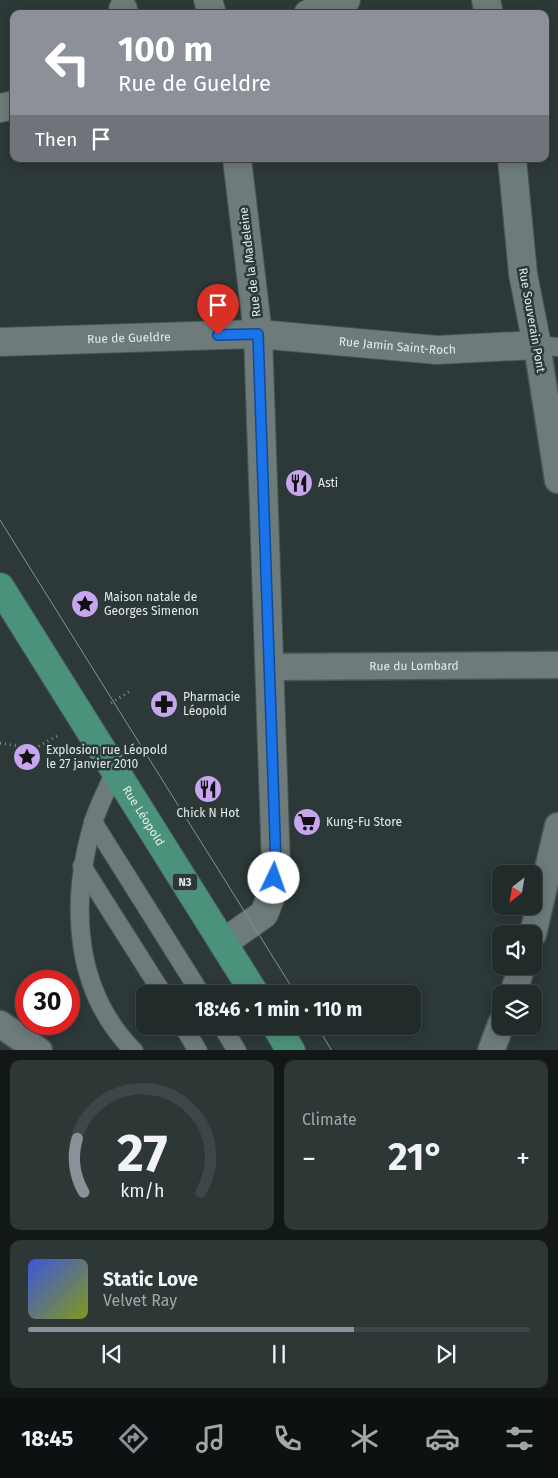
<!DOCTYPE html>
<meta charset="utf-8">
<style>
body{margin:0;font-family:"Fira Sans",sans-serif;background:#2d3736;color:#f1f3f6;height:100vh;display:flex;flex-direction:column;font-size:19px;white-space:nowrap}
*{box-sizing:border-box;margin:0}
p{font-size:16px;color:#a2a7a8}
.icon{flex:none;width:28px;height:28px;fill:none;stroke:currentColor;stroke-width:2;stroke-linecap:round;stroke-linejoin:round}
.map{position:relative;height:1050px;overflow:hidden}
.details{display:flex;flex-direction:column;gap:10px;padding:10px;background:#121817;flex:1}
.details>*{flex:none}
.top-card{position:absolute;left:10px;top:10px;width:539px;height:152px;border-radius:10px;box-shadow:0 2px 12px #0003,0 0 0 1px #3e4747;background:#8c9099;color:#fff;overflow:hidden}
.needle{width:32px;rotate:211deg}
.fabs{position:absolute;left:492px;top:865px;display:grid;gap:10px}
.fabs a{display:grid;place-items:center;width:50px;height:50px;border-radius:10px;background:#212b2a;box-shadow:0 2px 12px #0003,0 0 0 1px #3e4747;font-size:25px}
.speed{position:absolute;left:15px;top:970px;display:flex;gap:10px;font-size:25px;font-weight:700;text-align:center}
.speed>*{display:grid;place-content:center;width:65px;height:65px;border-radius:50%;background:#212b2a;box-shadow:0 2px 12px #0003,0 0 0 1px #3e4747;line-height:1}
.speed .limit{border:8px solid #d22;background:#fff;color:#111}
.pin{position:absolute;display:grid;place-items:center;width:42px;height:42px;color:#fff;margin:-51px -21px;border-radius:50% 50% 50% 0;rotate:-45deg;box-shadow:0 0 5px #0007}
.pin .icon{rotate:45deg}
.me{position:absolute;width:55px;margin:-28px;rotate:3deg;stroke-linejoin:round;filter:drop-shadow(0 0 4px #0008)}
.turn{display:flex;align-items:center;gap:18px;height:105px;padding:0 25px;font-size:22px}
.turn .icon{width:65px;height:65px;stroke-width:2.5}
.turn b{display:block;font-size:35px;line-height:42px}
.then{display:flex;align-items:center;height:48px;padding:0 25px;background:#0003;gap:10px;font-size:19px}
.big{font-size:38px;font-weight:700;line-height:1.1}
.details .tile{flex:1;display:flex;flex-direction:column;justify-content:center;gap:8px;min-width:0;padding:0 18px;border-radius:10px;background:#2d3736}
.details .dial{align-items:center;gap:0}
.dial svg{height:130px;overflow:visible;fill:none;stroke:#3e4747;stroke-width:7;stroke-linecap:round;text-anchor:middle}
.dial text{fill:#f1f3f6;stroke:none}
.song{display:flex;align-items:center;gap:15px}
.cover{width:60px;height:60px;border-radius:8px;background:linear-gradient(135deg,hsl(230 70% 55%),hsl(70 70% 35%))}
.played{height:5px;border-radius:2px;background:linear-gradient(90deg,#8c9099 65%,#3e4747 65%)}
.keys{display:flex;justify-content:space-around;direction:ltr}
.heat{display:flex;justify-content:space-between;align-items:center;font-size:28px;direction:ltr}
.details .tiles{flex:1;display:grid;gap:10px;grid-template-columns:1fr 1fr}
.tile:last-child{grid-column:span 2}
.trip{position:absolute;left:136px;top:985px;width:285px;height:50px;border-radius:10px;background:#212b2a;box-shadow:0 2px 12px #0003,0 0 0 1px #3e4747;font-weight:700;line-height:50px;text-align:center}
.menu{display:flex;height:80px;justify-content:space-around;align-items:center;background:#0d1111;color:#a2a7a8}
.menu .icon{width:35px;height:35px}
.menu .selected{color:#8c9099}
.menu b{font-size:22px;color:#f1f3f6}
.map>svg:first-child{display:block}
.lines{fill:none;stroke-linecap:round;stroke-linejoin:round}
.service-casing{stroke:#4a5554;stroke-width:20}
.pedestrian-casing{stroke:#4a5554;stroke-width:29}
.minor-casing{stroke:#4a5554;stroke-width:30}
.primary-casing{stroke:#4a5554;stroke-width:30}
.path{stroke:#838e8d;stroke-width:3;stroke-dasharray:1 4;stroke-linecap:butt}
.service{stroke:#6d7b7a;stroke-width:18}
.pedestrian{stroke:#6d7b7a;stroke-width:26}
.minor{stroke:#6d7b7a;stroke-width:28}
.primary{stroke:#4a927c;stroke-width:28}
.tram{stroke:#869190;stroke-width:1}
.route-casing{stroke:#114b97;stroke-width:12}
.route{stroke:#1a73e8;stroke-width:9}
.labels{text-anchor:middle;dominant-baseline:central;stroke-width:5;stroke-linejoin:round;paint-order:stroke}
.shield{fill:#2c3938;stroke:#adb6b5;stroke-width:1}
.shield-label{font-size:11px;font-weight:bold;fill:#e4eceb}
.street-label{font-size:12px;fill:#e4eceb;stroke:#2c3938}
.poi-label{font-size:12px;fill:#e4eceb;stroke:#2c3938;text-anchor:start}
</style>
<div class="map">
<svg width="558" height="1051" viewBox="0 0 558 1051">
<rect width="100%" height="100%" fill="#2c3938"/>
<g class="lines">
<g class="service-casing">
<g id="service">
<path d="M 537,345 L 557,347"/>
<path d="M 115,771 C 108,788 98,806 93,823 C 70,902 73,990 134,1051"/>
<path d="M 93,822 L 201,994"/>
<path d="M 82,866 L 163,994"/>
<path d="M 183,1026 L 198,1051"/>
<path d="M 222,1026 L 237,1051"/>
</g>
</g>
<g class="pedestrian-casing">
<g id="pedestrian">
<path d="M 537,345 L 558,480"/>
<path id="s1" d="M 269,667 L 558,665"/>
<path d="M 533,934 L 558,826"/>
<path d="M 513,994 L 522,966"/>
<path d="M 0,1024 L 39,1051"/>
<path d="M 491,1051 L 501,1024"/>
</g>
</g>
<g class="minor-casing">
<g id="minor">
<path d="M 208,0 L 212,14"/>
<path d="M 486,0 L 489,14"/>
<path d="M 123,9 L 124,14"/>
<path d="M 308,14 L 346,0"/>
<path d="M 0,108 L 14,105"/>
<path id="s2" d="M 0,342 L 258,334 L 437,350 L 537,345 L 523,274 L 512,159"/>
<path d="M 223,943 L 264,914 L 273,891 L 276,866 L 258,334 L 237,159"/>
</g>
</g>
<g class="primary-casing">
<g id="primary">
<path id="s3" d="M 0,587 L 255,994"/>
<path d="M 276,1026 L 291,1051"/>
</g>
</g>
<g class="path">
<path d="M 111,703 L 130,691"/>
<path d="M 0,743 L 34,749 L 57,736"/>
</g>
<use href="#service" class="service"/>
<use href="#pedestrian" class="pedestrian"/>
<use href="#minor" class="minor"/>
<use href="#primary" class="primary"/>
<g class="tram">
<path d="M 0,520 L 296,994"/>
<path d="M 317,1026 L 332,1051"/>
</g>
</g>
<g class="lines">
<g class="route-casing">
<path id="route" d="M 218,335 L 258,334 L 276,866 L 274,878"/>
</g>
<use href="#route" class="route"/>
</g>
<defs>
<g id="restaurant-disc" transform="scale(1.4375)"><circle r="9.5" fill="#c7a6ef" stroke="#2c3938"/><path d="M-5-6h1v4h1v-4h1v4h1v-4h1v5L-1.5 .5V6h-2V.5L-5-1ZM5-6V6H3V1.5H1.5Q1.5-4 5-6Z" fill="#111"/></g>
<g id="sight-disc" transform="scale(1.4375)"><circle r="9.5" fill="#c7a6ef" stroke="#2c3938"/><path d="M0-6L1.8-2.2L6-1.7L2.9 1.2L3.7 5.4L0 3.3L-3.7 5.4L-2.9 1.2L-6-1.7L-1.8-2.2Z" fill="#111"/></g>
<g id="pharmacy-disc" transform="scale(1.4375)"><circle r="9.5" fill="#c7a6ef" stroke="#2c3938"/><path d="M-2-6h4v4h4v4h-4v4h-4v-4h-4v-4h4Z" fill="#111"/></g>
<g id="supermarket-disc" transform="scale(1.4375)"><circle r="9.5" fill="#c7a6ef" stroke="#2c3938"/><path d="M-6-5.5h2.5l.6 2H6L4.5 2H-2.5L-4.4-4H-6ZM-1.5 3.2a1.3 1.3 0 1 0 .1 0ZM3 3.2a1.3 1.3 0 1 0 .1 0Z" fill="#111"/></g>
</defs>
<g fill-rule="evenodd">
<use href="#restaurant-disc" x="299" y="483"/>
<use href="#sight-disc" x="85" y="604"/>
<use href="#pharmacy-disc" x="164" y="704"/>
<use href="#sight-disc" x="27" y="757"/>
<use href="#restaurant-disc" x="208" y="789"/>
<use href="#supermarket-disc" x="307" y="822"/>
</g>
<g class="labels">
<rect class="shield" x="172.5" y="873.5" width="25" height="17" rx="4"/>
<g class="shield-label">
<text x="185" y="882">N3</text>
</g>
<g class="street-label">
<text transform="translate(250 262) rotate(-97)">Rue de la Madeleine</text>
<text transform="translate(532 320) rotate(80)">Rue Souverain Pont</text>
<text stroke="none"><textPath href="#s2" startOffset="129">Rue de Gueldre</textPath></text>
<text stroke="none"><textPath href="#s2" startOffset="398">Rue Jamin Saint-Roch</textPath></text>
<text stroke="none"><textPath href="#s1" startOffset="145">Rue du Lombard</textPath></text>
<text stroke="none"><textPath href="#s3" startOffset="270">Rue Léopold</textPath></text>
</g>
<g class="poi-label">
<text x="318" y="483">Asti</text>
<text x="104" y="597">Maison natale de<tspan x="104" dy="14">Georges Simenon</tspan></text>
<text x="183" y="697">Pharmacie<tspan x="183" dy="14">Léopold</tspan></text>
<text x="46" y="750">Explosion rue Léopold<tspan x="46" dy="14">le 27 janvier 2010</tspan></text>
<text x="208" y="813" text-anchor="middle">Chick N Hot</text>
<text x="326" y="822">Kung-Fu Store</text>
</g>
</g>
</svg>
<div class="fabs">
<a><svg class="needle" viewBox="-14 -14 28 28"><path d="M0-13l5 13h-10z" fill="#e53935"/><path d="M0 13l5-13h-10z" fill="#a2a7a8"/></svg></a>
<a><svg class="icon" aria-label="sound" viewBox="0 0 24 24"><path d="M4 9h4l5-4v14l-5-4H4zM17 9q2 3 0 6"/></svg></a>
<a><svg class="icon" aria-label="layers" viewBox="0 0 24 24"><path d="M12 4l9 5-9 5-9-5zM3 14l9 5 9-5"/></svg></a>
</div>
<div class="speed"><div class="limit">30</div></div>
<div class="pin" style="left:218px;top:335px;background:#d93025"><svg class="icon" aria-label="arrive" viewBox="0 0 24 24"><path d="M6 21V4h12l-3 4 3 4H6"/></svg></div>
<svg class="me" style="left:274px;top:878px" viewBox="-20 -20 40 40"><circle r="19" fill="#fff"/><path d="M0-13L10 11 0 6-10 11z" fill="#1a73e8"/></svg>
<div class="trip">18:46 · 1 min · 110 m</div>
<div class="top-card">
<div class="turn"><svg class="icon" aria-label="left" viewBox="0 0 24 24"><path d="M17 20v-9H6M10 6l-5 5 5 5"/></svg><div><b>100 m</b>Rue de Gueldre</div></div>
<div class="then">Then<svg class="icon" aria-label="arrive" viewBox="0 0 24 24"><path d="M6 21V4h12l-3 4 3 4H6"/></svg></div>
</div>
</div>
<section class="details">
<div class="tiles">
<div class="tile dial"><svg viewBox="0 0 100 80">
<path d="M14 69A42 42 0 1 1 86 69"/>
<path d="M14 69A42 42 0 0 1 10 36" stroke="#8c9099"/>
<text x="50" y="56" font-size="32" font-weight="700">27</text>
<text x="50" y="72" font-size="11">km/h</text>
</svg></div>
<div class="tile"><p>Climate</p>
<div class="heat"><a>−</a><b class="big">21°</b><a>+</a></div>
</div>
<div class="tile">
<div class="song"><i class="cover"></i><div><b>Static Love</b><p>Velvet Ray</p></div></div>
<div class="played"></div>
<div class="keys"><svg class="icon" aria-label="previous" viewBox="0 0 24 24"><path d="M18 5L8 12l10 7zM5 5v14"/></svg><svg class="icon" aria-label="pause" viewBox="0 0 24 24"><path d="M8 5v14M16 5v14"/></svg><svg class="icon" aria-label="next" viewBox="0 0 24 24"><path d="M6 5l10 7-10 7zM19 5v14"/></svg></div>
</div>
</div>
</section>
<nav class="menu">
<b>18:45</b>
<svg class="icon selected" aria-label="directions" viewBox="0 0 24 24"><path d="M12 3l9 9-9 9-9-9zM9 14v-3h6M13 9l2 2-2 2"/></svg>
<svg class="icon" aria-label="music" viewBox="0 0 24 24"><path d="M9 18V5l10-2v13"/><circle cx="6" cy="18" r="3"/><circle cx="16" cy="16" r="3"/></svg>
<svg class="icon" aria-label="phone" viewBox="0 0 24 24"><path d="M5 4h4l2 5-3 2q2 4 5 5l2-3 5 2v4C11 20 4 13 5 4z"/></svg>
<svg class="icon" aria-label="climate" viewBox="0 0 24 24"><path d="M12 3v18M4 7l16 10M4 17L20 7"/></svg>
<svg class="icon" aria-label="car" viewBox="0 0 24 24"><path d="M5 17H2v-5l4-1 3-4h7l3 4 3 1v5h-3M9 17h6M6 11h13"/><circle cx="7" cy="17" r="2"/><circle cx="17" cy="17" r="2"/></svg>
<svg class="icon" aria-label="filters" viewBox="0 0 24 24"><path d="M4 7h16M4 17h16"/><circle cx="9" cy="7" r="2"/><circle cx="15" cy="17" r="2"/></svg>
</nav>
